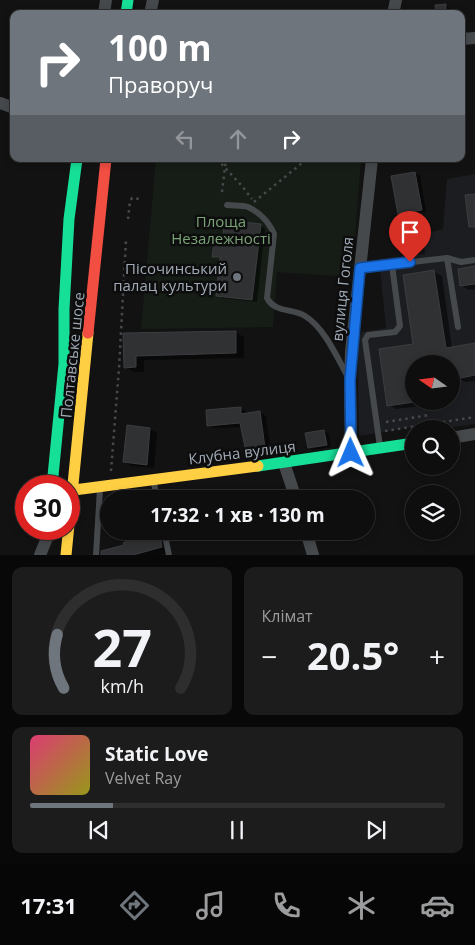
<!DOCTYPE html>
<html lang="uk">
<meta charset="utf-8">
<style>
body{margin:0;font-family:"Open Sans",sans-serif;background:#1c1c1c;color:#f1f3f6;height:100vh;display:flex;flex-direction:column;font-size:19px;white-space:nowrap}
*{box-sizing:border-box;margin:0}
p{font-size:16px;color:#9b9c9e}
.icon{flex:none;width:28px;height:28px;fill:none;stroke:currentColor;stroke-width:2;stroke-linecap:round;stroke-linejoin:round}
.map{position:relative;height:555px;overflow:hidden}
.panel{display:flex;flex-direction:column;gap:12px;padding:12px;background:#080808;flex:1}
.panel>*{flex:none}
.guide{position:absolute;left:10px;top:10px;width:455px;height:152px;border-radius:10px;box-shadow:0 2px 8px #0003,0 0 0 1px #2e2e2e;background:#6f757d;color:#fff;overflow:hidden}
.needle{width:32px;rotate:284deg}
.controls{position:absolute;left:405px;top:355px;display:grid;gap:10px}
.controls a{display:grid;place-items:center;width:55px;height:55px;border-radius:50%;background:#0e0e0e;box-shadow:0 2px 8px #0003,0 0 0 1px #2e2e2e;font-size:25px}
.speed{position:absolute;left:15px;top:475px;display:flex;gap:10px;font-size:25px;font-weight:700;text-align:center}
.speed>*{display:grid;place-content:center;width:65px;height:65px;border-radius:50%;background:#0e0e0e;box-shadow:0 2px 8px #0003,0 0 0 1px #2e2e2e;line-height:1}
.speed .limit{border:8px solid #d22;background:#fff;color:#111}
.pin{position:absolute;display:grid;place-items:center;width:42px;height:42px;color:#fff;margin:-51px -21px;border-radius:50% 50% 50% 0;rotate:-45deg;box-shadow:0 0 5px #0007}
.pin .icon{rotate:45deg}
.me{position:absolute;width:55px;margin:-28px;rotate:359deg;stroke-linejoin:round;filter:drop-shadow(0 0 4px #0008)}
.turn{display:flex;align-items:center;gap:18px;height:105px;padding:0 15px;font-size:22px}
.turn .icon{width:65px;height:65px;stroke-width:2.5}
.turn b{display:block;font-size:35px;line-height:42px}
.lanes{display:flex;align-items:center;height:48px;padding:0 15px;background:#0003;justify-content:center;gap:25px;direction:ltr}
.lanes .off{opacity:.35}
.big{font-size:38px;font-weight:700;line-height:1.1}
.panel .tile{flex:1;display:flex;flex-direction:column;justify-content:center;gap:8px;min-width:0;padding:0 18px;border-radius:10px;background:#1c1c1c}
.panel .dial{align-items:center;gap:0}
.dial svg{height:130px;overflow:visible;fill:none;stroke:#2e2e2e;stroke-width:7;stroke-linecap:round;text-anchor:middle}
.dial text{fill:#f1f3f6;stroke:none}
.song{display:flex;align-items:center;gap:15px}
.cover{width:60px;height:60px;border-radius:8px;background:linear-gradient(135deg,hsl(340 70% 55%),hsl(60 70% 35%))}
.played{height:5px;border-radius:2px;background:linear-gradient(90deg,#6f757d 20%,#2e2e2e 20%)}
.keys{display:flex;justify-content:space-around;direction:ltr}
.heat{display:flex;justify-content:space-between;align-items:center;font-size:28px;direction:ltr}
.panel .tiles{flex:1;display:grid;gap:12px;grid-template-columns:1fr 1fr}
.tile:last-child{grid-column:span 2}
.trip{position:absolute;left:100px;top:490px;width:275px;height:50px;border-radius:25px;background:#0e0e0e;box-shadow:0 2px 8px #0003,0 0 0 1px #2e2e2e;font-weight:700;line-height:50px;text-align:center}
.dock{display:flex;height:80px;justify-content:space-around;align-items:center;background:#060606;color:#9b9c9e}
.dock .icon{width:35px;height:35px}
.dock .current{color:#6f757d}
.dock b{font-size:22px;color:#f1f3f6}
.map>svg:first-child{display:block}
.built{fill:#1c1d20;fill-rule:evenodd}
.green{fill:#161d16}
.shadow{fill:#0007}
.building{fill:#2f3133;stroke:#3b3d40}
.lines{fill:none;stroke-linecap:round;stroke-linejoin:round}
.path{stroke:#474a4d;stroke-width:2.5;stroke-dasharray:2.5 4;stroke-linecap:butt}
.lane{stroke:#46494c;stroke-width:6}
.street{stroke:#46494c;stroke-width:12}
.fast{stroke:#16e098;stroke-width:11}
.slow{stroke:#ffcf43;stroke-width:11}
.jam{stroke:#f24e42;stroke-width:11}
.route-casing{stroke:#114b97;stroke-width:12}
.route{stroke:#1a73e8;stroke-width:9}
.poi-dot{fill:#6f757d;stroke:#0d0d0e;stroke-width:2}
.labels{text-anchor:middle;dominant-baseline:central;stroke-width:5;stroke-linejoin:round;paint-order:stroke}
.park-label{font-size:15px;fill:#7aa376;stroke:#0d0d0e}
.poi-label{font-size:15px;fill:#a1abb6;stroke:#0d0d0e;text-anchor:end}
.street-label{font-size:15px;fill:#a1abb6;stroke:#0d0d0e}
</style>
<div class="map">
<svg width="475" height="555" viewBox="0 0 475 555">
<rect width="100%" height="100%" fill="#121213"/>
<path class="built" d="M 475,174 L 475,424 L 440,429 L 437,423 L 359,436 L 357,340 L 362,332 L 386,328 L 379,259 L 425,254 L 423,234 L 443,229 L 447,179 ZM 414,364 L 451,364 L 451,401 L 414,401 Z"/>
<path class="green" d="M 156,159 L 361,159 L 352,277 L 277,272 L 273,327 L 141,329 Z"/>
<g class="shadow">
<path d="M 445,5 L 450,8 L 450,12 L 455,14 L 437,14 Z"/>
<path d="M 415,173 L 420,175 L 426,212 L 403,216 L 399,213 L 393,177 Z"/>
<path d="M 260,226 L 265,228 L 257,302 L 222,298 L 218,296 L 222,259 L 213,256 L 223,244 Z"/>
<path d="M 475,268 L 475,289 L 469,290 L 462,286 Z"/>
<path d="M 434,272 L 442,276 L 452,348 L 475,344 L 475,381 L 465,382 L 458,378 L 451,379 L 451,364 L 414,364 L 414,401 L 427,401 L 428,405 L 396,409 L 388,405 L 415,345 Z"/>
<path d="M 235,332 L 244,337 L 244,358 L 144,360 L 144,372 L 134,372 L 125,367 L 124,334 Z"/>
<path d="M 241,408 L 247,412 L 247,414 L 260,412 L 266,416 L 272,458 L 254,460 L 248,456 L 242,427 L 214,428 L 208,425 Z"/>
<path d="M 150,429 L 157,433 L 154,468 L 131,466 L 124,462 Z"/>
<path d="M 324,431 L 329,434 L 331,447 L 314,450 L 309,447 Z"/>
<path d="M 147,493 L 157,499 L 122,499 L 121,497 Z"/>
<path d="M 124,531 L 167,531 L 171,552 L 160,555 L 117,555 L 128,543 Z"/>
</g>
<g class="building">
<path d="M 446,4 L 446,14 L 436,14 L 435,5 Z"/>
<path d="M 415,172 L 422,210 L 398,214 L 391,176 Z"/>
<path d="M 475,194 L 475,227 L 469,227 L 465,195 Z"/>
<path d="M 225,220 L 261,224 L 252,300 L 216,296 L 220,257 L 212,257 L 214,242 L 222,243 Z"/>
<path d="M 475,266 L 475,284 L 460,286 L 458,269 Z"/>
<path d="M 434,270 L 446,348 L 475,343 L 475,375 L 456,379 L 454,364 L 414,364 L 414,402 L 387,406 L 379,349 L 413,344 L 403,275 Z"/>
<path d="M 236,331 L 236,353 L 136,356 L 136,367 L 124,368 L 123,333 Z"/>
<path d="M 241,407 L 241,414 L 260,411 L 266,455 L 247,457 L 240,423 L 207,426 L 206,410 Z"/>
<path d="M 127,425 L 150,428 L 147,465 L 123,462 Z"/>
<path d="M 324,430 L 327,445 L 308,448 L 305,433 Z"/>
<path d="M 147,491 L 149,499 L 132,499 L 131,493 Z"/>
<path d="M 123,531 L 159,531 L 162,547 L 133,555 L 101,555 L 101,551 L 124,545 L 123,543 L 126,542 Z"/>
</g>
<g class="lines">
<g class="path">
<path d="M 217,159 L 242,186 L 252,199"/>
<path d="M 222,192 L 226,159"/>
<path d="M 254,202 L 307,159"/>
<path d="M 128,219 L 130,201 L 132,198 L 139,199"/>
<path d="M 386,422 L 429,415"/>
<path d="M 385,431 L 475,417"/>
<path d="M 111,471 L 119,368 L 126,240"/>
</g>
<g class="lane">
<path d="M 227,205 C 233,206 242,205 248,207 C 259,212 269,222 274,234 L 267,298 C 275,313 292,308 305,316 C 324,327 338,359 348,377"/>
<path d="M 447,258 L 458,327"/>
<path d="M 360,268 L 447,258 L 461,262 L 475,260"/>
<path d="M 380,447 L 365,340 L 368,335 L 395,332 L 400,326 L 392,265"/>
<path d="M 154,480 L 156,499"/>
<path d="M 164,531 L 169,555"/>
<path d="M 96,555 L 100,489"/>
</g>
<g class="street">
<path d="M 104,14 L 106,0"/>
<path d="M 150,14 L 153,0"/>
<path d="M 393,14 L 396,0"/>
<path d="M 461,39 L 475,38"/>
<path d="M 0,103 L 14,108"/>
<path d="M 451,438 L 475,434"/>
<path d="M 351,453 L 350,380 L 351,352 L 372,159"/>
<path d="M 284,463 L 296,499"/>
<path d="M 306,531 L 313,555"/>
<path d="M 40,555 L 47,538 L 48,529"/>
</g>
<g class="fast">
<path d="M 126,14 L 128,0"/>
<path d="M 258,466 L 414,443"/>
<path d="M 52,486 L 64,364 L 64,309 L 69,219 L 77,159"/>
</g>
<g class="slow">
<path d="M 74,490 L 258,466"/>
<path d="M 66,555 L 88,333"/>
</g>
<path class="jam" d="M 88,333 L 106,159"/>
</g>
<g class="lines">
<g class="route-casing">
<path id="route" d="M 351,453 L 350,380 L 360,268 L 410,262"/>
</g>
<use href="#route" class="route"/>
</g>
<circle class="poi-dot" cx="237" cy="277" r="5"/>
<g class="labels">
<g class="park-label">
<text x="221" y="221">Площа<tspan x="221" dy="17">Незалежності</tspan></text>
</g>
<g class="poi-label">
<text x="227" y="268">Пісочинський<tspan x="227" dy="17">палац культури</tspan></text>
</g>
<g class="street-label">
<text transform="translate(342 289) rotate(-84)">вулиця Гоголя</text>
<text transform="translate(72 355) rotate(-84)">Полтавське шосе</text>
<text transform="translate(242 452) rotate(-7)">Клубна вулиця</text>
</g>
</g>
</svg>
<div class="controls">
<a><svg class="needle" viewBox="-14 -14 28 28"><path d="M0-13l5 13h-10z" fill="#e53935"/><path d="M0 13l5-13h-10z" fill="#9b9c9e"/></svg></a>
<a><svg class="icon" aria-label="search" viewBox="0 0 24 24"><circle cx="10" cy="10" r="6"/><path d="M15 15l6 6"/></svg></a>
<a><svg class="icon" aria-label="layers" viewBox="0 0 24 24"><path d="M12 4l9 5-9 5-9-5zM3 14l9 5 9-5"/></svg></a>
</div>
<div class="speed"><div class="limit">30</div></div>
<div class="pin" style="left:410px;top:262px;background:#d93025"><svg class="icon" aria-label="arrive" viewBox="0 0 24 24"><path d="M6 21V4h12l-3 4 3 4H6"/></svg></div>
<svg class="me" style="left:351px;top:453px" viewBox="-20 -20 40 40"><path d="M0-17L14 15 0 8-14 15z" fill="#1a73e8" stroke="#fff" stroke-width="4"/></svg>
<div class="trip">17:32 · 1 хв · 130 m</div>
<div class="guide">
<div class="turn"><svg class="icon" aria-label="right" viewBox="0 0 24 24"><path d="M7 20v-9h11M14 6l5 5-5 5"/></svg><div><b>100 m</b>Праворуч</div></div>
<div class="lanes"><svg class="icon off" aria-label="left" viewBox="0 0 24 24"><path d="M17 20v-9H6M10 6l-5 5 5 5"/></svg><svg class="icon off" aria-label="ahead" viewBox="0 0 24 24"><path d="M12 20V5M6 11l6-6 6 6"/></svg><svg class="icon" aria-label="right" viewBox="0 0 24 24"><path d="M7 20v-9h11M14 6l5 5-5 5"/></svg></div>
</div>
</div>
<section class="panel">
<div class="tiles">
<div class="tile dial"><svg viewBox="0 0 100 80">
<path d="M14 69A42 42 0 1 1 86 69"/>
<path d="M14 69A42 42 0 0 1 10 36" stroke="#6f757d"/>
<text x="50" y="56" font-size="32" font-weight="700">27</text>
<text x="50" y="72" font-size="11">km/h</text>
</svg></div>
<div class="tile"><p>Клімат</p>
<div class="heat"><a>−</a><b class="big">20.5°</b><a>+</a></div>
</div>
<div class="tile">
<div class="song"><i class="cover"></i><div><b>Static Love</b><p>Velvet Ray</p></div></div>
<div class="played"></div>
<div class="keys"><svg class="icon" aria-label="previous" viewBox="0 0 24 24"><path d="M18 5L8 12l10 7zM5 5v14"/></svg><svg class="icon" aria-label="pause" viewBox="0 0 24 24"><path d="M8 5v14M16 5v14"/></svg><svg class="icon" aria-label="next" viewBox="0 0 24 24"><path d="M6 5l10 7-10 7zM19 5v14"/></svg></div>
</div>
</div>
</section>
<nav class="dock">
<b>17:31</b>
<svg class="icon current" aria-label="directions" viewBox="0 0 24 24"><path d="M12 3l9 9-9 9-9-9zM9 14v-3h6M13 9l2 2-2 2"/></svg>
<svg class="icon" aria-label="music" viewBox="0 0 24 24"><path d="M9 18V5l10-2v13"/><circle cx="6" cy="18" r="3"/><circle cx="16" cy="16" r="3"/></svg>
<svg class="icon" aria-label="phone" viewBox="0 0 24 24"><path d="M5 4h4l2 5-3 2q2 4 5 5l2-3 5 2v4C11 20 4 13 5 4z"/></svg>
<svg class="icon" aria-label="climate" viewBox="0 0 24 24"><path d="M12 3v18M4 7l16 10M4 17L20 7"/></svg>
<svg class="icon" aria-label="car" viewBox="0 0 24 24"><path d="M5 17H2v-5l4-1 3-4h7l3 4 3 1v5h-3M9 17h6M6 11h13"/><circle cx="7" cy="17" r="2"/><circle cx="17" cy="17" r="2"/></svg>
</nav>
